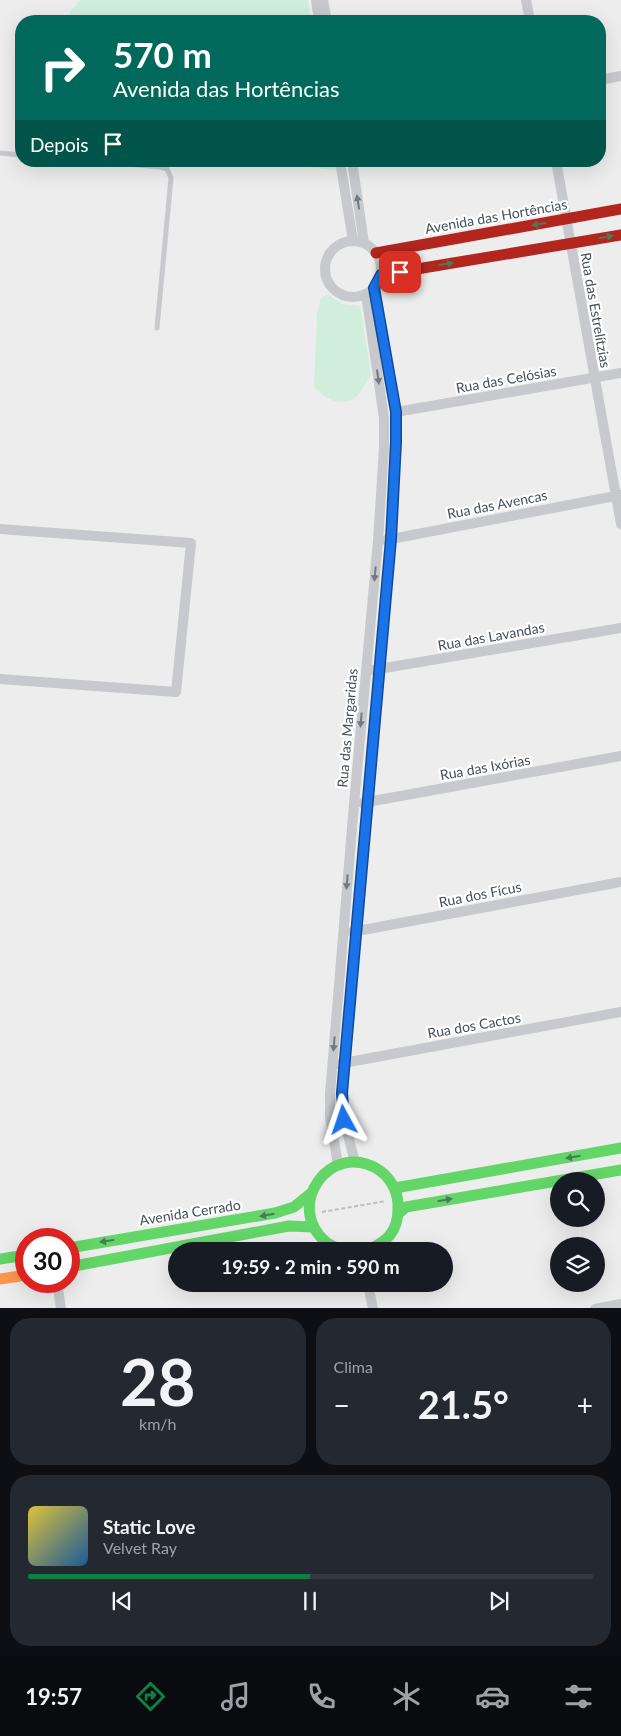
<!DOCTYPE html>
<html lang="pt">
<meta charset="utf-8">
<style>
body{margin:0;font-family:Lato,sans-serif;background:#242831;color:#f1f3f6;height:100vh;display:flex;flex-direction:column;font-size:19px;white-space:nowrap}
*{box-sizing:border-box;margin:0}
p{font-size:16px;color:#9ea1a6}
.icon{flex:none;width:28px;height:28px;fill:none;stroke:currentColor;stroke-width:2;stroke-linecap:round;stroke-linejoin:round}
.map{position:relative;height:1308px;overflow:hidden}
.panel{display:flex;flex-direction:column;gap:10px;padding:10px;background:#0d0f14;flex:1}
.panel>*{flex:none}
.top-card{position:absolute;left:15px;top:15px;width:591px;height:152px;border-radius:20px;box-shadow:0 5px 20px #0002;background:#00695c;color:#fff;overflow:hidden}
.buttons{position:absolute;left:550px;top:1172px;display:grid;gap:10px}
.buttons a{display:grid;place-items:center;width:55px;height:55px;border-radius:50%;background:#171b24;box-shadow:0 5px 20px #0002;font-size:25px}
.speed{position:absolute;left:15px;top:1228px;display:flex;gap:10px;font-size:25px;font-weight:700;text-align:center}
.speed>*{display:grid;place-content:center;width:65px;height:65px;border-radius:50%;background:#171b24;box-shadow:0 5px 20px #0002;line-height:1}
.speed .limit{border:8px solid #d22;background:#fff;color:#111}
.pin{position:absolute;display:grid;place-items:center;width:42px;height:42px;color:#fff;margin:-21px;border-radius:10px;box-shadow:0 2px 8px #0006}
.me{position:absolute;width:55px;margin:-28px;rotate:355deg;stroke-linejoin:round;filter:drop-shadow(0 0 4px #0008)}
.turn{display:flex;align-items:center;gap:18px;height:105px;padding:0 15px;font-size:22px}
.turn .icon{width:65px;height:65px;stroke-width:2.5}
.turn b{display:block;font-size:35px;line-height:42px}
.then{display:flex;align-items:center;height:48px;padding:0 15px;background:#0003;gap:10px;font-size:19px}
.big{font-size:38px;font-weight:700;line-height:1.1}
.panel .widget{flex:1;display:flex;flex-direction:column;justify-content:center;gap:8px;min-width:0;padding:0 18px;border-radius:20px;background:#242831}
.panel .dial{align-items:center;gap:0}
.dial b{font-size:65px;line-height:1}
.song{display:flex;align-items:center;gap:15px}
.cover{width:60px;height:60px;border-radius:8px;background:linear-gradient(135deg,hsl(50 70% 55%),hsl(210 70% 35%))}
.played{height:5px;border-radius:2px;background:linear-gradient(90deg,#0b8043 50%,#363941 50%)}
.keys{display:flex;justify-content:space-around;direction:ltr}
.heat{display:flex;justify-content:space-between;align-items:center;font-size:28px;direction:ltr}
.panel .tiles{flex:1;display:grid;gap:10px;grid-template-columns:1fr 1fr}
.widget:last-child{grid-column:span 2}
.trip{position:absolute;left:168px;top:1242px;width:285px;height:50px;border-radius:25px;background:#171b24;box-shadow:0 5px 20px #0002;font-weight:700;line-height:50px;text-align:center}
.tab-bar{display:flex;height:80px;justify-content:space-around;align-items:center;background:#090b0e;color:#9ea1a6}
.tab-bar .icon{width:35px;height:35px}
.tab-bar .current{color:#0b8043}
.tab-bar b{font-size:22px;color:#f1f3f6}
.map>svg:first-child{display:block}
.green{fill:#d1eddb}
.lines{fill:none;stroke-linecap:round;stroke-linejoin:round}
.path{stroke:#b5c1bd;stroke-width:2;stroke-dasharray:4 2.5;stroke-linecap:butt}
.lane{stroke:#c7c9cc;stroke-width:5}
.street{stroke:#c7c9cc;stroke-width:10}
.fast{stroke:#63d668;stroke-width:11}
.slow{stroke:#ff974d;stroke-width:11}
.jam{stroke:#b3261e;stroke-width:11}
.oneway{fill:#727a81}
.oneway2{fill:#4e785e}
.route-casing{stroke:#114b97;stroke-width:12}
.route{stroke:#1a73e8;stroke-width:9}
.labels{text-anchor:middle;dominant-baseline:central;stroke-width:4.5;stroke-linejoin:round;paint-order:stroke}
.street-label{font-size:14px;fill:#455059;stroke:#fff}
</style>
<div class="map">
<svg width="621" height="1309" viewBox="0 0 621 1309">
<rect width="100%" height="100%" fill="#eeeded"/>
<g class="green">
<path d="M 80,0 L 308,0 L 311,21 L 69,21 L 70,12 Z"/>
<path d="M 247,161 L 335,161 L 336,170 Z"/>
<path d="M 328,294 L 342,304 L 360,306 L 371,375 C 366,382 360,397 351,400 C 336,406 324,397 314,387 L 317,314 L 321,298 Z"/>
</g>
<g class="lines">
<path class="path" d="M 322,1212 L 386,1201"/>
<g class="lane">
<path d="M 0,153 L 21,155"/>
<path d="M 94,161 L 160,167 L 167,169 L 171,178 L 157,328"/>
</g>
<g class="street">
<path d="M 316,0 L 319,21"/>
<path d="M 323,0 L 327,21"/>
<path d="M 526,0 L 530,21"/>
<path d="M 600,80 L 621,76"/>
<path d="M 340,161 L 353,241"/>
<path d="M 352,161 L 364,243"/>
<path d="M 556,161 L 621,524"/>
<circle cx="353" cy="269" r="28"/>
<path d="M 396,412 L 621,373"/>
<path d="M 0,529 L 191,543 L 176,692 L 0,679"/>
<path d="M 386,540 L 621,495"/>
<path d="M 373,670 L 621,628"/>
<path d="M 362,803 L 621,756"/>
<path d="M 352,932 L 621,882"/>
<path d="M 338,1064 L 621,1012"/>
<path d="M 355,1162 L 344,1120 L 342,1093 L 391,539 L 395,442 L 396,412 L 375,288"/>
<path d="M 338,1165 L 330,1116 L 330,1094 L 354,804 L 378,541 L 384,448 L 384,418 L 366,294"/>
<path d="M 57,1281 L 61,1309"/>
<path d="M 368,1284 L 373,1309"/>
<path d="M 595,1309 L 621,1304"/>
</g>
<g class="fast">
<path d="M 395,1188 L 621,1148"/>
<path d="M 399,1213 L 406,1207 L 621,1170"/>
<path d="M 69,1248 L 275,1213 L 294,1207 L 310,1194"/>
<path d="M 343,1251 C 338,1248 331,1246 326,1242 C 283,1206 331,1139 379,1170 C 392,1179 399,1194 398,1209 C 398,1233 386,1242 366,1251"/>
<path d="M 0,1259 L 26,1255"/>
<path d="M 69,1267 L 289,1226 L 313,1227"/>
</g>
<path class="slow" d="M 0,1279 L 26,1275"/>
<g class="jam">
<path d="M 376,253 L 621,209"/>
<path d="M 381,275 L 621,235"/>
</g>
</g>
<defs><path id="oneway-solid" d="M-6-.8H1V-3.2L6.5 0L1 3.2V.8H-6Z" transform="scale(1.25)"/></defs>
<g class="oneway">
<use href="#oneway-solid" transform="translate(358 202) rotate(-99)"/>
<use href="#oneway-solid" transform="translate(378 377) rotate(82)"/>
<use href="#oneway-solid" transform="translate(375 574) rotate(95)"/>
<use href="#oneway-solid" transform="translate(361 720) rotate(95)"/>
<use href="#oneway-solid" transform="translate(347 882) rotate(95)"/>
<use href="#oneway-solid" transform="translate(334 1044) rotate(95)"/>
</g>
<g class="oneway2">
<use href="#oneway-solid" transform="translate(539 224) rotate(170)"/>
<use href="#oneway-solid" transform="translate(606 237) rotate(-10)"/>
<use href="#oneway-solid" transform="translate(446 264) rotate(-9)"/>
<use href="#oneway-solid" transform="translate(573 1157) rotate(170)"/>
<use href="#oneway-solid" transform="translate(445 1200) rotate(-10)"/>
<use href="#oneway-solid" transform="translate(267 1215) rotate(170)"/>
<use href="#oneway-solid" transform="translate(107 1241) rotate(171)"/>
</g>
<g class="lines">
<g class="route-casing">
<path id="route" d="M 344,1120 L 342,1093 L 391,539 L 396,442 L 396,412 L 374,288 L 381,275 L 400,272"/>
</g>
<use href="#route" class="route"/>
</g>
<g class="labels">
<g class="street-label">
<text transform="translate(496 216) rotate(-10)">Avenida das Hortências</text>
<text transform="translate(596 310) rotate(80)">Rua das Estrelítzias</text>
<text transform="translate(506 379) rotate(-10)">Rua das Celósias</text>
<text transform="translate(497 504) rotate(-11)">Rua das Avencas</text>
<text transform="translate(491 636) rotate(-10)">Rua das Lavandas</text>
<text transform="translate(347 728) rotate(-85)">Rua das Margaridas</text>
<text transform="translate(485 767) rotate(-10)">Rua das Ixórias</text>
<text transform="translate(480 894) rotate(-11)">Rua dos Fícus</text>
<text transform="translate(474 1025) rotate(-10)">Rua dos Cactos</text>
<text transform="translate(190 1212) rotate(-9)">Avenida Cerrado</text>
</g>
</g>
</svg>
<div class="buttons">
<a><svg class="icon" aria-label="search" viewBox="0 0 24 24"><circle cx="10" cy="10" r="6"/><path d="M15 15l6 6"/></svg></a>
<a><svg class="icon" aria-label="layers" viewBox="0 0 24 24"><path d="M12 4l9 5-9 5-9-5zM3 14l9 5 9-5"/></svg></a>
</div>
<div class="speed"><div class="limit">30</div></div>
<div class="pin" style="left:400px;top:272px;background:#d93025"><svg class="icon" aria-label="arrive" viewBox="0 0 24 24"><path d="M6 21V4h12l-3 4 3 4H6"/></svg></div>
<svg class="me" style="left:344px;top:1120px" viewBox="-20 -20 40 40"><path d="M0-17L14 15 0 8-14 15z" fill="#1a73e8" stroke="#fff" stroke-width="4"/></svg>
<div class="trip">19:59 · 2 min · 590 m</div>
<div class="top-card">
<div class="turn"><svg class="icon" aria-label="right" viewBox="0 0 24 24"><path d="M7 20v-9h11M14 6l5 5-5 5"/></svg><div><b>570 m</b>Avenida das Hortências</div></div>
<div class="then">Depois<svg class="icon" aria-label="arrive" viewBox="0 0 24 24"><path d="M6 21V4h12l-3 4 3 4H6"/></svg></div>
</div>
</div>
<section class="panel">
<div class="tiles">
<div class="widget dial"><b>28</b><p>km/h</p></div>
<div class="widget"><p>Clima</p>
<div class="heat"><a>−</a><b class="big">21.5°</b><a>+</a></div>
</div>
<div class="widget">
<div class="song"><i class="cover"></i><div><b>Static Love</b><p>Velvet Ray</p></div></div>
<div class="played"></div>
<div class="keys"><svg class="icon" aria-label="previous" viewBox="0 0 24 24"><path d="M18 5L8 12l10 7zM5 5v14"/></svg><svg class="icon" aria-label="pause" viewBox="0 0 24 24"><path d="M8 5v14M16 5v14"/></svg><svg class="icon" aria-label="next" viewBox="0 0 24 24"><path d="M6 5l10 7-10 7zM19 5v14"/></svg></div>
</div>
</div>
</section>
<nav class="tab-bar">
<b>19:57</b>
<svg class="icon current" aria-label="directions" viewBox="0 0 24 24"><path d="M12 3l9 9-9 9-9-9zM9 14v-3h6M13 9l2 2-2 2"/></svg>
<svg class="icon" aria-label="music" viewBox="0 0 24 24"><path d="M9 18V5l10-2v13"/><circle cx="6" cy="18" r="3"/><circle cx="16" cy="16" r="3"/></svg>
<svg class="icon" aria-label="phone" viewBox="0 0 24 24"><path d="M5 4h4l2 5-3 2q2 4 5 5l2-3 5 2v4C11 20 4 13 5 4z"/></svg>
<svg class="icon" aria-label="climate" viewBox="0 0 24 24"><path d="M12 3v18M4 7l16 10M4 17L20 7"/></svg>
<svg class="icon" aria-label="car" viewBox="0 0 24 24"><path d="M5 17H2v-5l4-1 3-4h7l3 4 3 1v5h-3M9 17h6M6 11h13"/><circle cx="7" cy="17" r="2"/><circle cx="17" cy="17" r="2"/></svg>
<svg class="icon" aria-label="filters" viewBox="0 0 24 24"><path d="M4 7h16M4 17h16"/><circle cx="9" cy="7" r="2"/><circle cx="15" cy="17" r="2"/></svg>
</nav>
